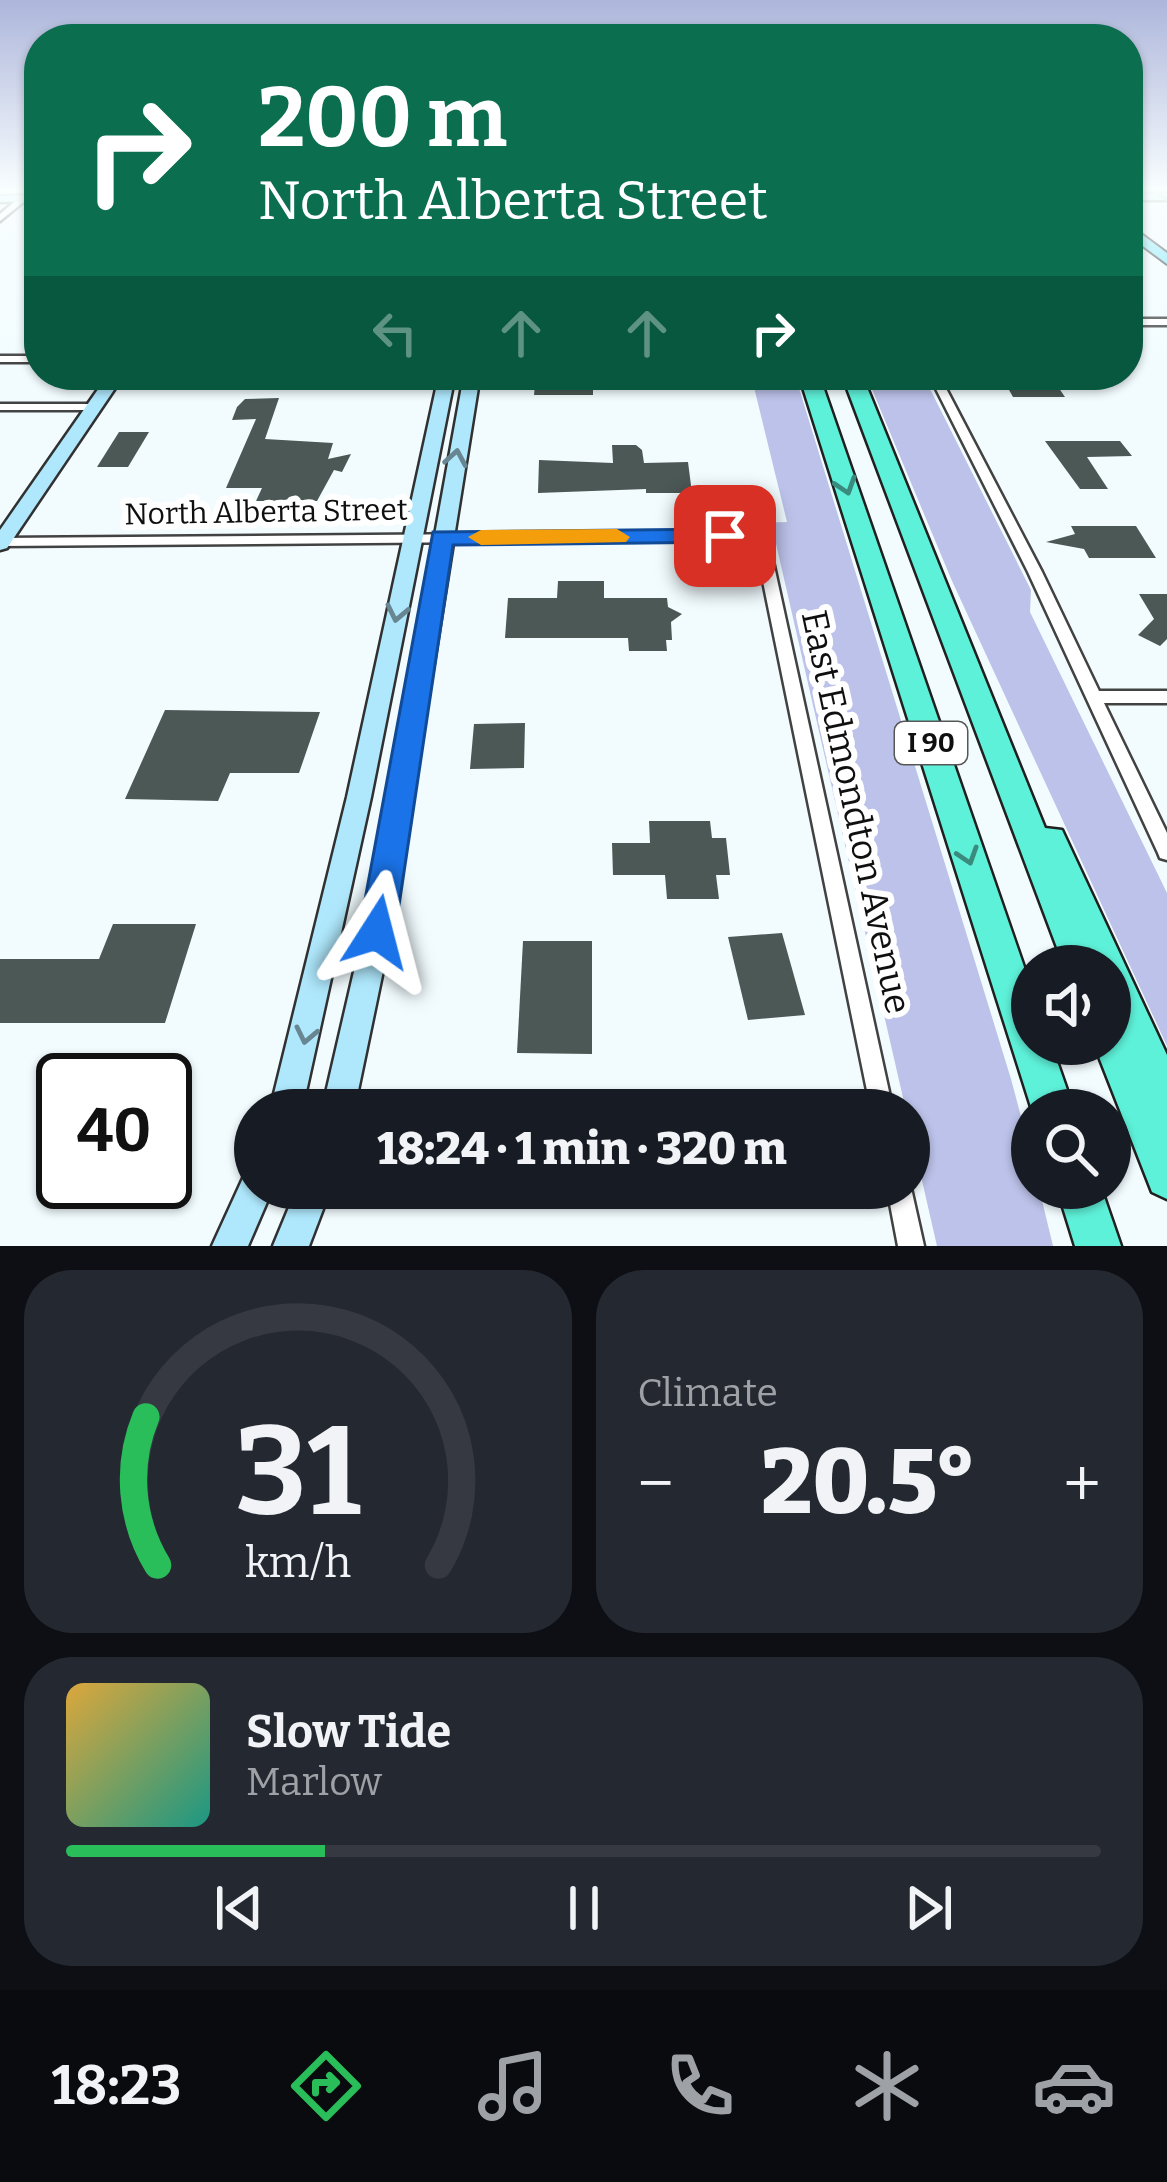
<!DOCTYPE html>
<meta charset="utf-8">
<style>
body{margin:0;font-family:Bitter,serif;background:#242831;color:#f1f3f6;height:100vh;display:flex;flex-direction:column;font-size:45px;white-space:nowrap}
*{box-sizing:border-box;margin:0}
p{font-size:39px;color:#9ea1a6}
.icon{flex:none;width:66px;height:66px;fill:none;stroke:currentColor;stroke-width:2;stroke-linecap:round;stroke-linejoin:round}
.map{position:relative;height:1246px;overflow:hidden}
.details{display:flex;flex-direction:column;gap:24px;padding:24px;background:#0d0f14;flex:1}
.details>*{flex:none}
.hud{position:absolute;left:24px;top:24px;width:1119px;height:366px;border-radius:48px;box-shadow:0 3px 9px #0004;background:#0b6e4f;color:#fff;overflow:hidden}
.fabs{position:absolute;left:1011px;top:945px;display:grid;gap:24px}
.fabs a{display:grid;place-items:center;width:120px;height:120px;border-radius:50%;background:#171b24;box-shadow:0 3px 9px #0004;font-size:60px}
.speed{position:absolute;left:36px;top:1053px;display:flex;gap:24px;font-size:60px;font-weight:700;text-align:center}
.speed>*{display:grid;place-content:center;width:156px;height:156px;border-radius:50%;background:#171b24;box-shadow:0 3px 9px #0004;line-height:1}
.speed .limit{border:6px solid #111;border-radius:18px;background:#fff;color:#111}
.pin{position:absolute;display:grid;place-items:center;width:102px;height:102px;color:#fff;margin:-51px;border-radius:24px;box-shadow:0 6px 18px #0006}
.me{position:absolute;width:132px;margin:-66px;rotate:9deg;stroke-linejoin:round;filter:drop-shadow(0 0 9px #0008)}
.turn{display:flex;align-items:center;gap:42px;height:252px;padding:0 36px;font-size:54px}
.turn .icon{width:156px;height:156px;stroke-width:2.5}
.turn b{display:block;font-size:84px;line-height:102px}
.lanes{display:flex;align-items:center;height:114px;padding:0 36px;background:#0003;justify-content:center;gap:60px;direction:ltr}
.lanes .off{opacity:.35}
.big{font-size:90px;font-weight:800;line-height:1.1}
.details .card{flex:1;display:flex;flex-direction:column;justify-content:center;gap:18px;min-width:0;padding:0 42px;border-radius:48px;background:#242831}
.details .dial{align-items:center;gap:0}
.dial svg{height:312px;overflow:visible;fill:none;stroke:#363941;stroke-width:7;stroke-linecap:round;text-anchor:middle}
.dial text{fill:#f1f3f6;stroke:none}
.song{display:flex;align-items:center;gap:36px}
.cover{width:144px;height:144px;border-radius:18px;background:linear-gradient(135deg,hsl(40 70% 55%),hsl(170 70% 35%))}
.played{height:12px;border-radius:6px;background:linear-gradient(90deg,#29be5a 25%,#363941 25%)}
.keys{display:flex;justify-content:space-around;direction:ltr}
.heat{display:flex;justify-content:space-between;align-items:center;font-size:66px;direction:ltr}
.details .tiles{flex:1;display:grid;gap:24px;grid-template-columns:1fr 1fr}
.card:last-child{grid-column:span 2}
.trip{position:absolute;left:234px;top:1089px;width:696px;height:120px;border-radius:60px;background:#171b24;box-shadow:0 3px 9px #0004;font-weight:800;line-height:120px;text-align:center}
.dock{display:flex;height:192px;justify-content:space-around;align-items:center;background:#090b0e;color:#9ea1a6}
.dock .icon{width:84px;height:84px}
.dock .selected{color:#29be5a}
.dock b{font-size:54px;color:#f1f3f6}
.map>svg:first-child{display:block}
.green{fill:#bcc2e9}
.building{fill:#4c5855}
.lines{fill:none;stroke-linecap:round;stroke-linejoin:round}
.street-casing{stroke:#424242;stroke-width:5}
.secondary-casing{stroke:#313131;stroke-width:5}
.primary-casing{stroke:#202020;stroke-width:4}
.highway-casing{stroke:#202020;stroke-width:5}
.street{fill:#fff;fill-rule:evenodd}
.secondary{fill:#afe8fd;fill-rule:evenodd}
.primary{fill:#6be3f6;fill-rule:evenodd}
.highway{fill:#5ef1d9;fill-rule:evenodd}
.rail{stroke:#29be5a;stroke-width:3}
.oneway{stroke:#678692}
.oneway2{stroke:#3a8b7e}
.route{fill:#1a73e8;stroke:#114b97;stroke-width:3}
.slow{fill:#f59e0b}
.labels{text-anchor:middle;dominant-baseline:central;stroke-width:12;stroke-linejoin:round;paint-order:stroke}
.shield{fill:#fff;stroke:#575757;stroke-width:3}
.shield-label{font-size:27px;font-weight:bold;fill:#0f0f0f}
.street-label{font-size:30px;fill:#0f0f0f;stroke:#fff}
.near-street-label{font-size:36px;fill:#0f0f0f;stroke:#fff}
</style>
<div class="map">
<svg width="1167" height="1246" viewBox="0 0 1167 1246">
<rect width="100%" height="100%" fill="#f2fcff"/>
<g class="green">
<path d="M 751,375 L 795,375 L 1011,1079 L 1032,1158 L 1032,1188 L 1039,1188 L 1053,1246 L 937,1246 L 774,535 L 757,523 L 787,522 Z"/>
<path d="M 866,375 L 923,375 L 1031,590 L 1030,612 L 1167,893 L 1167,1046 L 952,581 Z"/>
</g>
<g class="building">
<path d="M 536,375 L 593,375 L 593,395 L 534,395 Z"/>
<path d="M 1004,381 L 1054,381 L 1065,397 L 1013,397 Z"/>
<path d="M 279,398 L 265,439 L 333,443 L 328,459 L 351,454 L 342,472 L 334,470 L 317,501 L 256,501 L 262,488 L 226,488 L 256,419 L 232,420 L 237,407 L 245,399 Z"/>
<path d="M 119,432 L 149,432 L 128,467 L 97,467 Z"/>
<path d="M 1045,441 L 1120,441 L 1132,456 L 1087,457 L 1108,489 L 1080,489 Z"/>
<path d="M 612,445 L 636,445 L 642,450 L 644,463 L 688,462 L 692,493 L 646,493 L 646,489 L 538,493 L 539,460 L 613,463 Z"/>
<path d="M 1071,526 L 1136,526 L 1156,558 L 1089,558 L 1084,549 L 1046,542 L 1075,534 Z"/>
<path d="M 558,581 L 604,581 L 604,598 L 667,598 L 668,607 L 682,614 L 671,622 L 672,640 L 666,640 L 667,651 L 629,651 L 628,638 L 505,638 L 508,598 L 557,598 Z"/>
<path d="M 1139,594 L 1167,594 L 1167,639 L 1160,646 L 1138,635 L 1154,619 Z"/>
<path d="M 165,710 L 320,712 L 299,773 L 230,773 L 218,801 L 125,799 Z"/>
<path d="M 525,723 L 524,768 L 470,769 L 474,724 Z"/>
<path d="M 649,821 L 710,821 L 712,838 L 726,838 L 730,875 L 716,875 L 719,899 L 667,899 L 665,875 L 613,875 L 612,843 L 650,843 Z"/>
<path d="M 113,924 L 196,924 L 165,1023 L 0,1023 L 0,959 L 99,959 Z"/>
<path d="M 782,933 L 805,1015 L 748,1020 L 728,937 Z"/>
<path d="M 523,941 L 592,941 L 592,1054 L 517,1053 Z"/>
</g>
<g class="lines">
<g class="street-casing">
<g id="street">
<path d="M 20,197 L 27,199 L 0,221 L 0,214 Z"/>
<rect x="1128" y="319" width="39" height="6"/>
<rect x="0" y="356" width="39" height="6"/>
<path d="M 929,375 L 939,375 L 1042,572 L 1099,691 L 1167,691 L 1167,703 L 1104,703 L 1167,833 L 1167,860 L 1160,858 L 1158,853 L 1028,572 Z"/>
<path d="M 0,404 L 93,404 L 99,407 L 93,410 L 0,410 Z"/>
<path d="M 725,532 L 762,539 L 771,552 L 893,1110 L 871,1110 L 757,552 L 752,545 L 725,540 L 0,546 L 2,538 Z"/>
<path d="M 909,1183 L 911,1188 L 924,1246 L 898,1246 L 887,1188 L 909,1188 Z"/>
</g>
</g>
<g class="secondary-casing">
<g id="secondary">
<rect x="1128" y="194" width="39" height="6"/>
<path d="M 39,195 L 39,201 L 0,202 L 0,196 Z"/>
<path d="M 108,375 L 124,375 L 7,548 L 0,550 L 0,530 Z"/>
<path d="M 439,375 L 455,375 L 371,797 L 302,1110 L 270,1110 L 347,797 Z"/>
<path d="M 464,375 L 480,375 L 390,937 L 354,1110 L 322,1110 L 362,937 Z"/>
<path d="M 255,1171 L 255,1188 L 273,1188 L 248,1246 L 212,1246 L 244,1176 Z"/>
<path d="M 297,1188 L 331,1188 L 309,1246 L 273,1246 Z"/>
</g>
</g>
<g class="primary-casing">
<path id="primary" d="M 1128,224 L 1167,253 L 1167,264 L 1128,235 Z"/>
</g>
<g class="highway-casing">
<g id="highway">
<path d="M 799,375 L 819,375 L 1032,990 L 1032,1044 L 1051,1044 L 1074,1110 L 1032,1110 Z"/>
<path d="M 842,375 L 862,375 L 1045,828 L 1062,830 L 1167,1055 L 1167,1199 L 1152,1192 L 1094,1044 L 1110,1044 L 1110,966 L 1064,966 Z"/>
<path d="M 1057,1188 L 1101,1188 L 1121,1246 L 1075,1246 Z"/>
</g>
</g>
<use href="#street" class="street"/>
<use href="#secondary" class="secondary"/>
<use href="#primary" class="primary"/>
<use href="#highway" class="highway"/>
<path class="rail" d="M 1156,192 L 1167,200"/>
</g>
<defs><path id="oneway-chevron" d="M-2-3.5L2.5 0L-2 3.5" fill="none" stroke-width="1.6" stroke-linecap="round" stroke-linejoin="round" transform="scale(3)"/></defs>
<g class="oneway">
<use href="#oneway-chevron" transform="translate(456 458) rotate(-80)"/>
<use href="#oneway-chevron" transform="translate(397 613) rotate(102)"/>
<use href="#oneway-chevron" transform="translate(306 1035) rotate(102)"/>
</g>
<g class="oneway2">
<use href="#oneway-chevron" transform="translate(846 486) rotate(72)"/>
<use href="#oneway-chevron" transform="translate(968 856) rotate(72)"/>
</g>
<linearGradient id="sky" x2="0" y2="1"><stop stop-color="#adb6db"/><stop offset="0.52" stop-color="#f9feff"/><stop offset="1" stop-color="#f9feff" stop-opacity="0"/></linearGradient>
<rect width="1167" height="366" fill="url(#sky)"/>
<path class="route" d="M 725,529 L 734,531 L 738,536 L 734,542 L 453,545 L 395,932 L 390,943 L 377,947 L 364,943 L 359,932 L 433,532 Z"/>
<path class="slow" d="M 617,529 L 630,537 L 626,542 L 481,545 L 468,537 L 481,530 Z"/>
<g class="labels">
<rect class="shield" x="895" y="722" width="72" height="42" rx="9"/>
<g class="shield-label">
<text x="931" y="743">I 90</text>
</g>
<g class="street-label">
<text transform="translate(266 512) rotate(-1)">North Alberta Street</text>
</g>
<g class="near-street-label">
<text transform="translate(856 812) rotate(78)">East Edmondton Avenue</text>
</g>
</g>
</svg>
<div class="fabs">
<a><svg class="icon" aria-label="sound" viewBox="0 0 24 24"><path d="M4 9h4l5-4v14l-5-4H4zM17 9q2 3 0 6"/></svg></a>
<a><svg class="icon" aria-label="search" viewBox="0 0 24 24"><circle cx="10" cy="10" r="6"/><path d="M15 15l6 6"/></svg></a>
</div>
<div class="speed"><div class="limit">40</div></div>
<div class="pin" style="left:725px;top:536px;background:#d93025"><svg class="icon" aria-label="arrive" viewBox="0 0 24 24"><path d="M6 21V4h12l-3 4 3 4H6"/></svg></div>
<svg class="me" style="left:377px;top:932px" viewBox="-20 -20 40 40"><path d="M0-17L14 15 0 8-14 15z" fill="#1a73e8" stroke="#fff" stroke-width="4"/></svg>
<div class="trip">18:24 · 1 min · 320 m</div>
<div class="hud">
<div class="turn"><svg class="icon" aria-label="right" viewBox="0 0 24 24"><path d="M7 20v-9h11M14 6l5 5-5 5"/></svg><div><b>200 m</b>North Alberta Street</div></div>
<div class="lanes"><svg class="icon off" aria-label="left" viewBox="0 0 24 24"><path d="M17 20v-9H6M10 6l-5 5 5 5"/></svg><svg class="icon off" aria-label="ahead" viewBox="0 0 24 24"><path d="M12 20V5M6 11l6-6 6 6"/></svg><svg class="icon off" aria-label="ahead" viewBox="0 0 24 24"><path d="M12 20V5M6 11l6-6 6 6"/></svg><svg class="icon" aria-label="right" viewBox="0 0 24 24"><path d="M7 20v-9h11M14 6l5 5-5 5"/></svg></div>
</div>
</div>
<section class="details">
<div class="tiles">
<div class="card dial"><svg viewBox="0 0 100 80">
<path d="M14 69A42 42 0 1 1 86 69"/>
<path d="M14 69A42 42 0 0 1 11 31" stroke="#29be5a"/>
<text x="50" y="56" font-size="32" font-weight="700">31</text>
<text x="50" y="72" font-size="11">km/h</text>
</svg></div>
<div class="card"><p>Climate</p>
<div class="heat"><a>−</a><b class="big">20.5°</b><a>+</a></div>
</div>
<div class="card">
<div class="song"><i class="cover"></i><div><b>Slow Tide</b><p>Marlow</p></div></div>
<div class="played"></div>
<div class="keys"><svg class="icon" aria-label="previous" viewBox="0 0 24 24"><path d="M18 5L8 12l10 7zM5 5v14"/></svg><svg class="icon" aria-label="pause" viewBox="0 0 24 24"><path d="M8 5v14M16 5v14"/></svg><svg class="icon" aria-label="next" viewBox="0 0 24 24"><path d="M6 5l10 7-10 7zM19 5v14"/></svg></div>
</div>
</div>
</section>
<nav class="dock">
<b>18:23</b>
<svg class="icon selected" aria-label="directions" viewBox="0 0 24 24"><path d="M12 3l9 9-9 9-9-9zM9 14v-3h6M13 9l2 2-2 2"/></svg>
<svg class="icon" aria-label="music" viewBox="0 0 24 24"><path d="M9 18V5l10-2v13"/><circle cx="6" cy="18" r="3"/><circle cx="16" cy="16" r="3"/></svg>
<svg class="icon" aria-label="phone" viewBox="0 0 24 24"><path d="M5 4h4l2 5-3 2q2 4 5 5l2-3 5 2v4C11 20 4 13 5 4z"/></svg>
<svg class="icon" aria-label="climate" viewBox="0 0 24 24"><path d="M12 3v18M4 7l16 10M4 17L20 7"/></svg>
<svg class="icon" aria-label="car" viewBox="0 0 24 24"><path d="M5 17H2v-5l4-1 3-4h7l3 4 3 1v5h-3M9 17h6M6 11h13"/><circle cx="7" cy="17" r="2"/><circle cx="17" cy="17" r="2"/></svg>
</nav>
